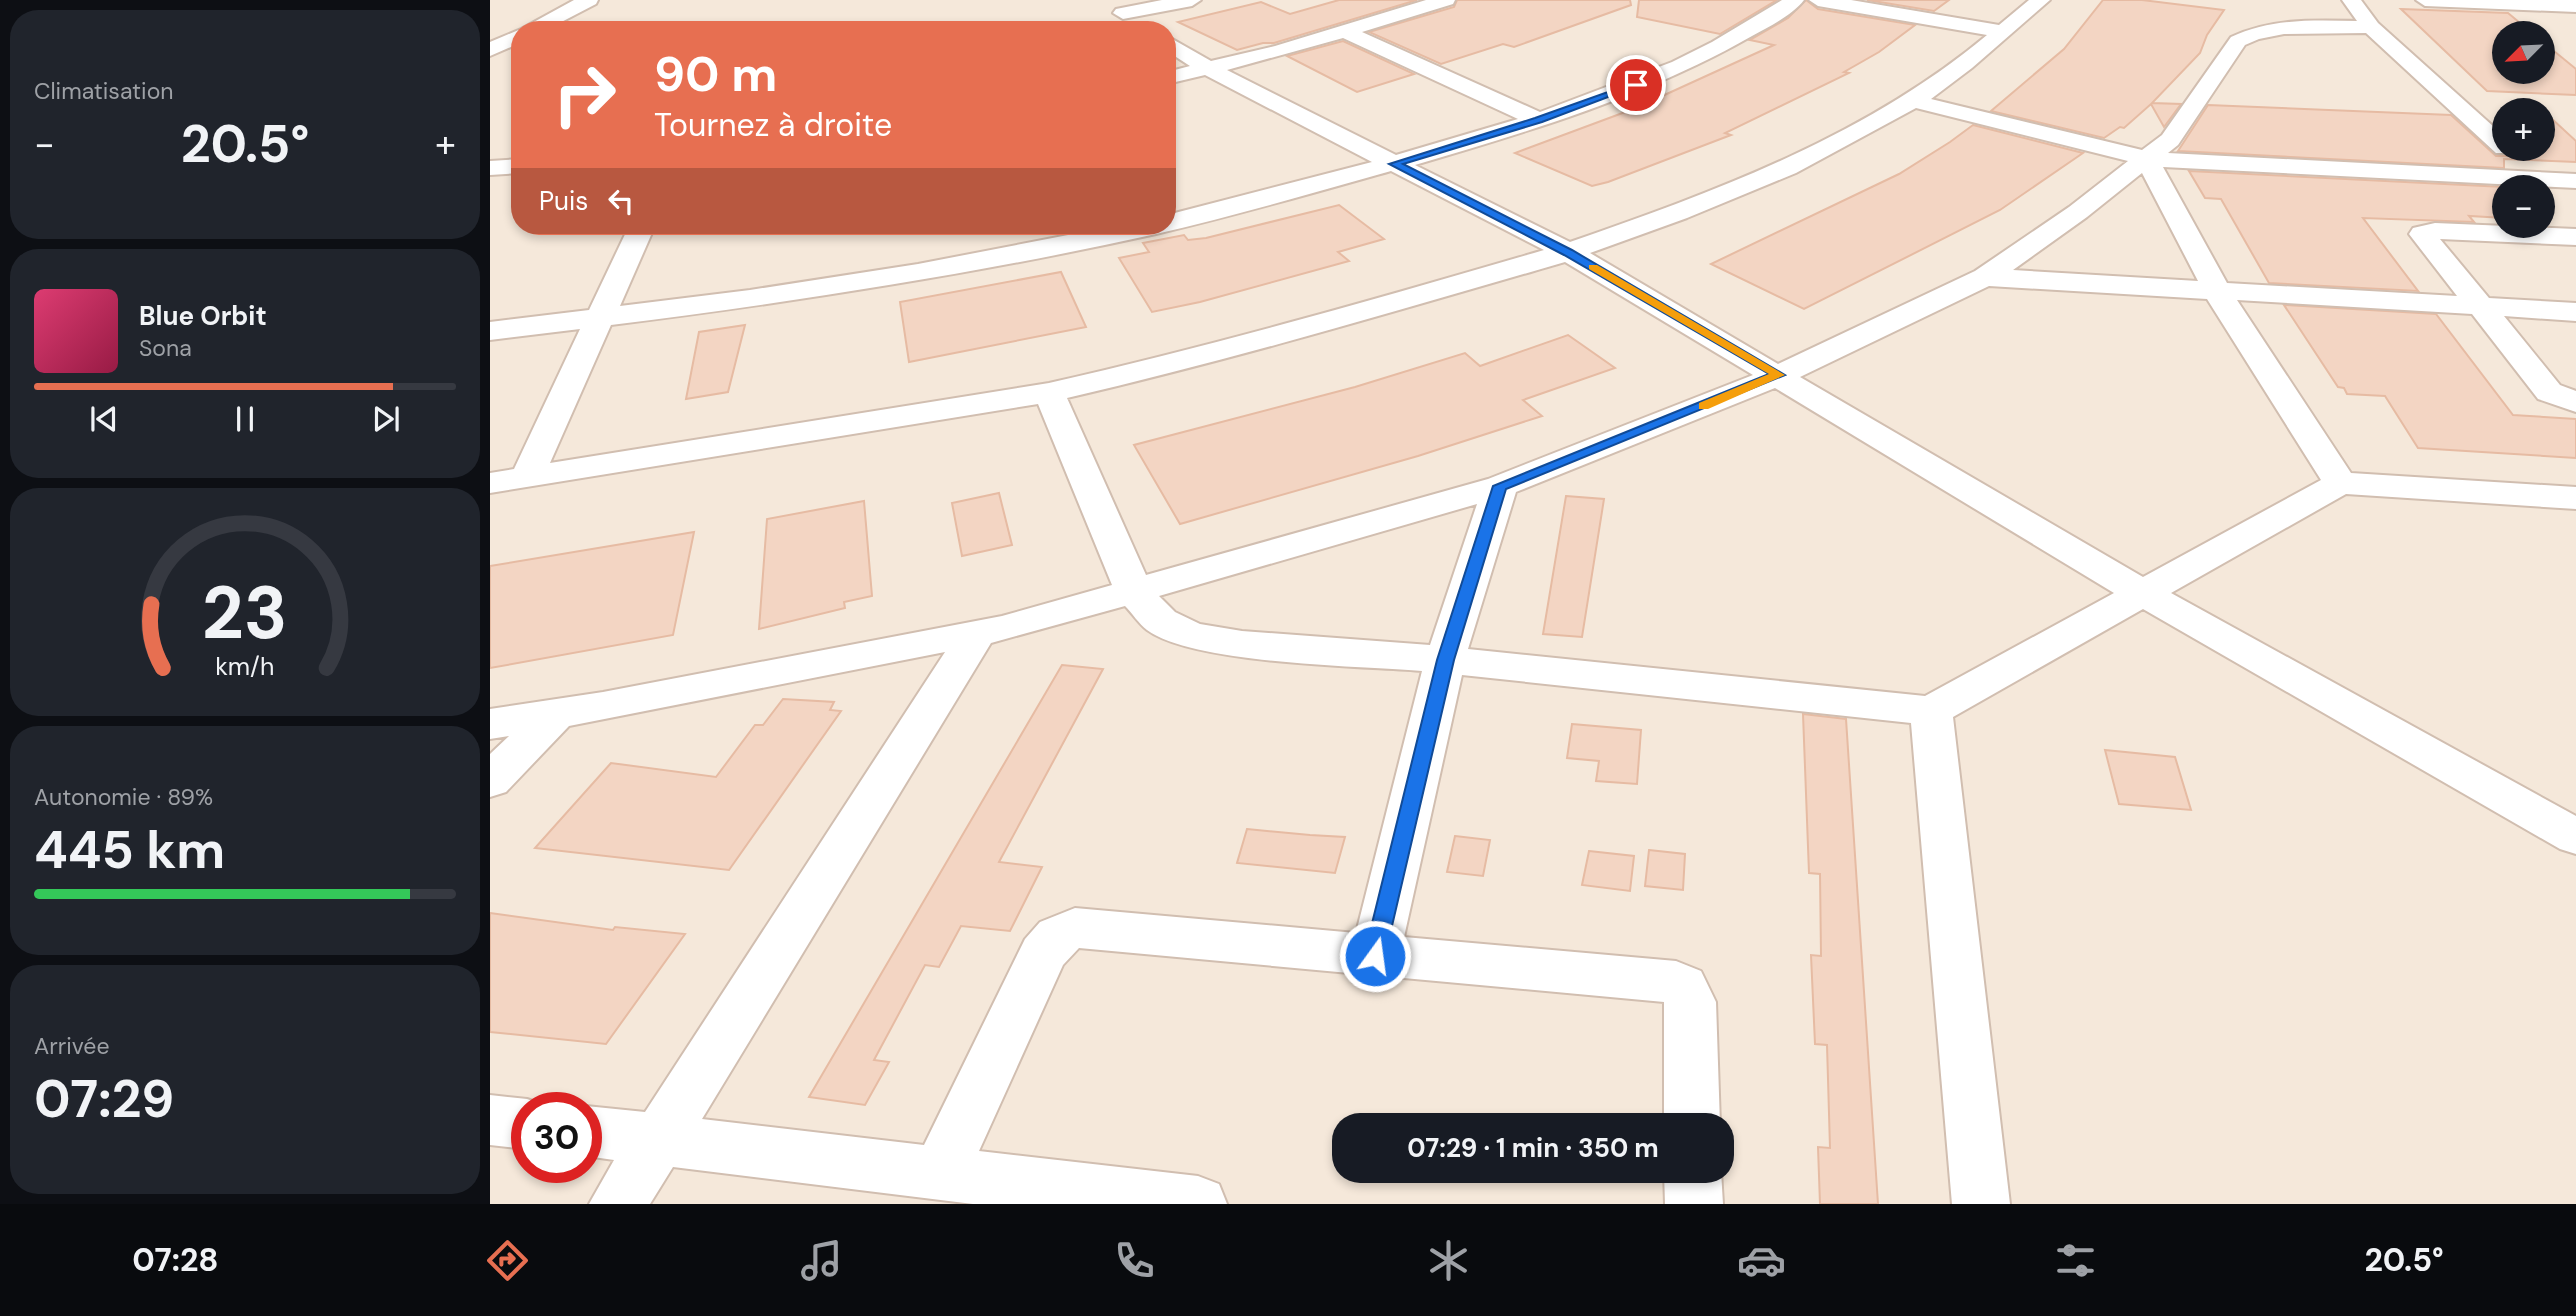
<!DOCTYPE html>
<html lang="fr">
<meta charset="utf-8">
<style>
body{margin:0;font-family:"DM Sans",sans-serif;background:#20242c;color:#f1f3f6;height:100vh;display:flex;flex-direction:column;font-size:26px;white-space:nowrap}
*{box-sizing:border-box;margin:0}
p{font-size:23px;color:#9ea1a6}
.icon{flex:none;width:38px;height:38px;fill:none;stroke:currentColor;stroke-width:2;stroke-linecap:round;stroke-linejoin:round}
.map{position:relative;flex:1;overflow:hidden}
.details{display:flex;flex-direction:column;gap:10px;padding:10px;background:#0d0f14;width:490px}
.details>*{flex:none}
.hud{position:absolute;left:21px;top:21px;width:665px;height:214px;border-radius:28px;box-shadow:0 4px 10px #0003;background:#e76f51;color:#fff;overflow:hidden}
.needle{width:46px;rotate:246deg}
.fabs{position:absolute;left:2002px;top:21px;display:grid;gap:14px}
.fabs a{display:grid;place-items:center;width:63px;height:63px;border-radius:50%;background:#171b24;box-shadow:0 4px 10px #0003;font-size:35px}
.speed{position:absolute;left:21px;top:1092px;display:flex;gap:14px;font-size:35px;font-weight:700;text-align:center}
.speed>*{display:grid;place-content:center;width:91px;height:91px;border-radius:50%;background:#171b24;box-shadow:0 4px 10px #0003;line-height:1}
.speed .limit{border:10px solid #d22;background:#fff;color:#111}
.pin{position:absolute;display:grid;place-items:center;width:60px;height:60px;color:#fff;margin:-30px;border:4px solid #fff;border-radius:50%;box-shadow:0 2px 7px #0007}
.me{position:absolute;width:77px;margin:-38px;rotate:14deg;stroke-linejoin:round;filter:drop-shadow(0 0 5px #0008)}
.turn{display:flex;align-items:center;gap:24px;height:147px;padding:0 28px;font-size:32px}
.turn .icon{width:91px;height:91px;stroke-width:2.5}
.turn b{display:block;font-size:49px;line-height:60px}
.then{display:flex;align-items:center;height:66px;padding:0 28px;background:#0003;gap:14px;font-size:26px}
.big{font-size:52px;font-weight:700;line-height:1.1}
.details .tile{flex:1;display:flex;flex-direction:column;justify-content:center;gap:10px;min-width:0;padding:0 24px;border-radius:28px;background:#20242c}
.details .dial{align-items:center;gap:0}
.dial svg{height:182px;overflow:visible;fill:none;stroke:#363941;stroke-width:7;stroke-linecap:round;text-anchor:middle}
.dial text{fill:#f1f3f6;stroke:none}
.song{display:flex;align-items:center;gap:21px}
.cover{width:84px;height:84px;border-radius:10px;background:linear-gradient(135deg,hsl(340 70% 55%),hsl(340 70% 35%))}
.played{height:7px;border-radius:4px;background:linear-gradient(90deg,#e76f51 85%,#363941 85%)}
.keys{display:flex;justify-content:space-around;direction:ltr}
.heat{display:flex;justify-content:space-between;align-items:center;font-size:38px;direction:ltr}
.charge{height:10px;border-radius:5px;background:linear-gradient(90deg,#34c759 89%,#363941 0)}
.trip{position:absolute;left:842px;top:1113px;width:402px;height:70px;border-radius:28px;background:#171b24;box-shadow:0 4px 10px #0003;font-weight:700;line-height:70px;text-align:center}
.menu{display:flex;height:112px;justify-content:space-around;align-items:center;background:#090b0e;color:#9ea1a6}
.menu .icon{width:49px;height:49px}
.menu .on{color:#e76f51}
.menu b{font-size:32px;color:#f1f3f6}
main{display:flex;flex:1;min-height:0}
.map>svg:first-child{display:block}
.residential{fill:#f5e8da;fill-rule:evenodd}
.building{fill:#f3d5c3;stroke:#e6bba3;stroke-width:2}
.lines{fill:none;stroke-linecap:round;stroke-linejoin:round}
.minor-casing{stroke:#d1beb0;stroke-width:4}
.minor{fill:#fff;fill-rule:evenodd}
.route{fill:#1a73e8;stroke:#114b97;stroke-width:2}
.slow{fill:#f59e0b}
</style>
<main>
<section class="details">
<div class="tile"><p>Climatisation</p>
<div class="heat"><a>−</a><b class="big">20.5°</b><a>+</a></div>
</div>
<div class="tile">
<div class="song"><i class="cover"></i><div><b>Blue Orbit</b><p>Sona</p></div></div>
<div class="played"></div>
<div class="keys"><svg class="icon" aria-label="previous" viewBox="0 0 24 24"><path d="M18 5L8 12l10 7zM5 5v14"/></svg><svg class="icon" aria-label="pause" viewBox="0 0 24 24"><path d="M8 5v14M16 5v14"/></svg><svg class="icon" aria-label="next" viewBox="0 0 24 24"><path d="M6 5l10 7-10 7zM19 5v14"/></svg></div>
</div>
<div class="tile dial"><svg viewBox="0 0 100 80">
<path d="M14 69A42 42 0 1 1 86 69"/>
<path d="M14 69A42 42 0 0 1 9 41" stroke="#e76f51"/>
<text x="50" y="56" font-size="32" font-weight="700">23</text>
<text x="50" y="72" font-size="11">km/h</text>
</svg></div>
<div class="tile"><p>Autonomie · 89%</p><b class="big">445 km</b><div class="charge"></div></div>
<div class="tile"><p>Arrivée</p><b class="big">07:29</b></div>
</section>
<div class="map">
<svg width="2086" height="1204" viewBox="0 0 2086 1204">
<rect width="100%" height="100%" fill="#fdf6ec"/>
<path class="residential" d="M 0,0 L 2086,0 L 2086,1204 L 0,1204 ZM 30,30 L 677,30 L 677,226 L 30,226 ZM 2014,33 L 2053,33 L 2053,72 L 2014,72 ZM 2014,110 L 2053,110 L 2053,149 L 2014,149 ZM 2014,187 L 2053,187 L 2053,226 L 2014,226 ZM 37,1108 L 96,1108 L 96,1167 L 37,1167 ZM 854,1125 L 1232,1125 L 1232,1171 L 854,1171 Z"/>
<g class="building">
<path d="M 849,0 L 927,0 L 784,43 L 773,43 L 747,50 L 688,22 L 771,2 L 800,14 Z"/>
<path d="M 967,0 L 1140,0 L 1141,5 L 1024,47 L 1013,44 L 951,64 L 879,32 L 964,7 Z"/>
<path d="M 1149,0 L 1287,0 L 1230,34 L 1147,17 Z"/>
<path d="M 1316,0 L 1328,9 L 1425,25 L 1389,52 L 1354,72 L 1359,73 L 1235,133 L 1241,135 L 1118,182 L 1102,186 L 1025,153 L 1146,108 L 1284,45 L 1260,40 L 1298,18 Z"/>
<path d="M 1377,0 L 1459,0 L 1444,11 Z"/>
<path d="M 1613,0 L 1652,0 L 1734,10 L 1717,35 L 1710,53 L 1662,103 L 1691,104 L 1674,127 L 1661,104 L 1634,128 L 1630,127 L 1614,138 L 1501,111 L 1574,49 Z"/>
<path d="M 1911,9 L 2018,13 L 2042,33 L 2014,33 L 2014,72 L 2053,72 L 2053,42 L 2086,69 L 2086,95 L 1997,91 Z"/>
<path d="M 853,41 L 924,74 L 867,92 L 797,56 Z"/>
<path d="M 1718,105 L 1961,115 L 2006,156 L 2022,156 L 2028,149 L 2053,149 L 2053,118 L 2061,118 L 2086,141 L 2086,162 L 2014,159 L 2014,168 L 1688,151 Z"/>
<path d="M 1483,125 L 1593,153 L 1510,210 L 1314,309 L 1221,264 L 1409,174 L 1460,142 Z"/>
<path d="M 1699,171 L 2014,187 L 2014,218 L 1979,216 L 1984,222 L 1873,218 L 1928,291 L 1779,283 L 1731,199 L 1715,198 Z"/>
<path d="M 849,205 L 894,239 L 848,252 L 859,261 L 710,302 L 662,312 L 629,258 L 659,252 L 653,243 L 694,235 L 698,240 L 716,238 Z"/>
<path d="M 571,272 L 596,327 L 419,362 L 410,302 Z"/>
<path d="M 1794,305 L 1946,314 L 2023,415 L 2086,419 L 2086,458 L 1928,448 L 1895,396 L 1857,394 L 1854,388 L 1848,387 Z"/>
<path d="M 255,325 L 238,392 L 196,399 L 209,332 Z"/>
<path d="M 1078,335 L 1125,368 L 1033,400 L 1052,416 L 928,456 L 690,524 L 644,445 L 865,387 L 975,353 L 990,366 Z"/>
<path d="M 509,493 L 522,545 L 472,556 L 462,503 Z"/>
<path d="M 1076,496 L 1114,499 L 1092,637 L 1053,634 Z"/>
<path d="M 374,501 L 382,596 L 354,602 L 355,608 L 269,629 L 277,519 Z"/>
<path d="M 204,532 L 183,635 L 0,668 L 0,566 Z"/>
<path d="M 572,665 L 613,669 L 509,862 L 552,867 L 520,931 L 471,926 L 449,967 L 435,965 L 384,1060 L 399,1062 L 375,1105 L 319,1097 Z"/>
<path d="M 293,699 L 344,702 L 340,710 L 351,711 L 239,870 L 45,848 L 121,763 L 226,777 L 265,725 L 273,725 Z"/>
<path d="M 1313,714 L 1356,719 L 1388,1204 L 1330,1204 L 1328,1147 L 1340,1148 L 1337,1045 L 1325,1044 L 1321,955 L 1331,956 L 1330,874 L 1319,873 Z"/>
<path d="M 1082,724 L 1151,730 L 1147,784 L 1106,781 L 1109,761 L 1077,758 Z"/>
<path d="M 1615,750 L 1685,757 L 1701,810 L 1629,804 Z"/>
<path d="M 757,829 L 820,835 L 855,837 L 845,873 L 747,863 Z"/>
<path d="M 965,836 L 1000,840 L 993,876 L 957,872 Z"/>
<path d="M 1159,850 L 1195,854 L 1193,890 L 1155,886 Z"/>
<path d="M 1099,851 L 1144,856 L 1140,891 L 1092,885 Z"/>
<path d="M 0,913 L 123,930 L 125,927 L 195,934 L 116,1044 L 0,1032 Z"/>
</g>
<g class="lines">
<g class="minor-casing">
<g id="minor">
<path d="M 84,0 L 108,0 L 106,4 L 56,30 L 30,30 L 30,43 L 0,56 L 0,42 L 31,29 Z"/>
<path d="M 672,0 L 711,0 L 702,6 L 633,19 L 623,13 L 626,9 Z"/>
<path d="M 936,0 L 965,0 L 963,4 L 872,32 L 1050,112 L 1182,62 L 1222,42 L 1292,0 L 1314,0 C 1303,15 1278,27 1262,36 C 1157,96 1041,131 925,165 L 1080,242 C 1227,191 1376,136 1497,35 L 1328,6 L 1319,0 L 1361,0 L 1509,25 L 1539,0 L 1560,0 L 1482,68 L 1441,99 L 1652,150 L 1672,135 L 1741,37 C 1781,18 1824,20 1867,21 L 1852,0 L 1871,0 L 1888,23 L 2014,136 L 2014,149 L 2025,149 L 2022,153 L 2006,153 L 1876,33 L 1794,34 L 1769,39 L 1755,45 L 1688,145 L 1678,153 L 2086,174 L 2086,188 L 1673,167 L 1737,283 L 1967,296 L 1919,234 L 1923,228 L 1945,223 L 2086,229 L 2086,245 L 1950,239 L 1999,298 L 2086,303 L 2086,321 L 2014,316 L 2070,385 L 2086,391 L 2086,412 L 2048,399 L 1982,314 L 1747,300 L 1861,473 L 2086,487 L 2086,509 L 1856,494 L 1681,593 L 2086,816 L 2086,854 L 2070,849 L 1653,609 L 1463,717 L 1520,1204 L 1462,1204 L 1421,723 L 972,675 L 914,937 L 1186,961 L 1211,971 L 1226,1002 L 1230,1125 L 1174,1125 L 1174,1002 L 589,948 L 573,965 L 489,1151 L 708,1176 L 729,1184 L 737,1204 L 483,1204 L 183,1167 L 160,1204 L 99,1204 L 124,1160 L 96,1156 L 96,1108 L 90,1108 L 96,1106 L 155,1112 L 455,652 L 79,726 L 16,792 L 0,797 L 0,754 L 19,736 L 0,739 L 0,709 L 113,692 L 512,616 L 622,585 L 548,404 L 0,493 L 0,473 L 24,469 L 90,329 L 0,340 L 0,322 L 99,310 L 139,226 L 165,226 L 130,306 L 260,290 L 428,264 L 625,226 L 677,226 L 677,215 L 882,162 L 715,75 L 677,84 L 677,72 L 700,66 L 677,51 L 677,36 L 721,61 L 785,46 ZM 853,38 L 1028,119 L 906,155 L 737,70 ZM 1426,108 L 1638,161 L 1579,207 L 1485,271 L 1288,364 L 1100,253 L 1197,218 L 1306,173 ZM 901,171 L 1054,250 C 890,298 726,345 559,383 L 60,463 L 121,325 C 304,302 486,274 666,234 C 744,216 823,193 901,171 ZM 1652,173 L 1708,281 L 1523,270 L 1597,217 ZM 1075,262 L 1263,375 L 998,479 L 656,575 L 577,398 C 745,359 910,310 1075,262 ZM 1499,286 L 1717,299 L 1831,480 L 1653,577 L 1310,377 ZM 1285,388 L 1624,593 L 1435,696 L 978,649 L 1026,492 ZM 987,504 L 940,645 L 752,631 L 710,624 L 685,612 L 669,596 ZM 635,606 C 642,613 649,624 657,630 C 703,664 870,666 932,671 L 866,933 L 585,908 L 550,922 L 535,939 L 434,1145 L 212,1119 L 501,643 Z"/>
<path d="M 1926,0 L 2086,0 L 2086,12 L 1935,6 Z"/>
<path d="M 30,159 L 30,173 L 0,175 L 0,161 Z"/>
<path d="M 0,1095 L 37,1099 L 57,1106 L 37,1108 L 37,1149 L 0,1145 Z"/>
<path d="M 1174,1171 L 1231,1171 L 1233,1204 L 1175,1204 Z"/>
</g>
</g>
<use href="#minor" class="minor"/>
</g>
<path class="route" d="M 1143,83 L 1150,85 L 1052,122 L 913,164 L 1082,250 L 1295,375 L 1016,489 L 964,660 L 895,956 L 892,962 L 885,965 L 877,962 L 874,956 L 947,660 L 1003,486 L 1279,374 L 1074,255 L 899,164 L 1045,118 Z"/>
<path class="slow" d="M 1099,265 L 1107,265 L 1295,375 L 1218,409 L 1209,409 L 1209,403 L 1279,374 L 1099,269 Z"/>
</svg>
<div class="fabs">
<a><svg class="needle" viewBox="-14 -14 28 28"><path d="M0-13l5 13h-10z" fill="#e53935"/><path d="M0 13l5-13h-10z" fill="#9ea1a6"/></svg></a>
<a>+</a>
<a>−</a>
</div>
<div class="speed"><div class="limit">30</div></div>
<div class="pin" style="left:1146px;top:85px;background:#d93025"><svg class="icon" aria-label="arrive" viewBox="0 0 24 24"><path d="M6 21V4h12l-3 4 3 4H6"/></svg></div>
<svg class="me" style="left:885px;top:956px" viewBox="-20 -20 40 40"><circle r="17" fill="#1a73e8" stroke="#fff" stroke-width="3"/><path d="M0-11L8 9 0 5-8 9z" fill="#fff"/></svg>
<div class="trip">07:29 · 1 min · 350 m</div>
<div class="hud">
<div class="turn"><svg class="icon" aria-label="right" viewBox="0 0 24 24"><path d="M7 20v-9h11M14 6l5 5-5 5"/></svg><div><b>90 m</b>Tournez à droite</div></div>
<div class="then">Puis<svg class="icon" aria-label="left" viewBox="0 0 24 24"><path d="M17 20v-9H6M10 6l-5 5 5 5"/></svg></div>
</div>
</div>
</main>
<nav class="menu">
<b>07:28</b>
<svg class="icon on" aria-label="directions" viewBox="0 0 24 24"><path d="M12 3l9 9-9 9-9-9zM9 14v-3h6M13 9l2 2-2 2"/></svg>
<svg class="icon" aria-label="music" viewBox="0 0 24 24"><path d="M9 18V5l10-2v13"/><circle cx="6" cy="18" r="3"/><circle cx="16" cy="16" r="3"/></svg>
<svg class="icon" aria-label="phone" viewBox="0 0 24 24"><path d="M5 4h4l2 5-3 2q2 4 5 5l2-3 5 2v4C11 20 4 13 5 4z"/></svg>
<svg class="icon" aria-label="climate" viewBox="0 0 24 24"><path d="M12 3v18M4 7l16 10M4 17L20 7"/></svg>
<svg class="icon" aria-label="car" viewBox="0 0 24 24"><path d="M5 17H2v-5l4-1 3-4h7l3 4 3 1v5h-3M9 17h6M6 11h13"/><circle cx="7" cy="17" r="2"/><circle cx="17" cy="17" r="2"/></svg>
<svg class="icon" aria-label="filters" viewBox="0 0 24 24"><path d="M4 7h16M4 17h16"/><circle cx="9" cy="7" r="2"/><circle cx="15" cy="17" r="2"/></svg>
<b>20.5°</b>
</nav>
